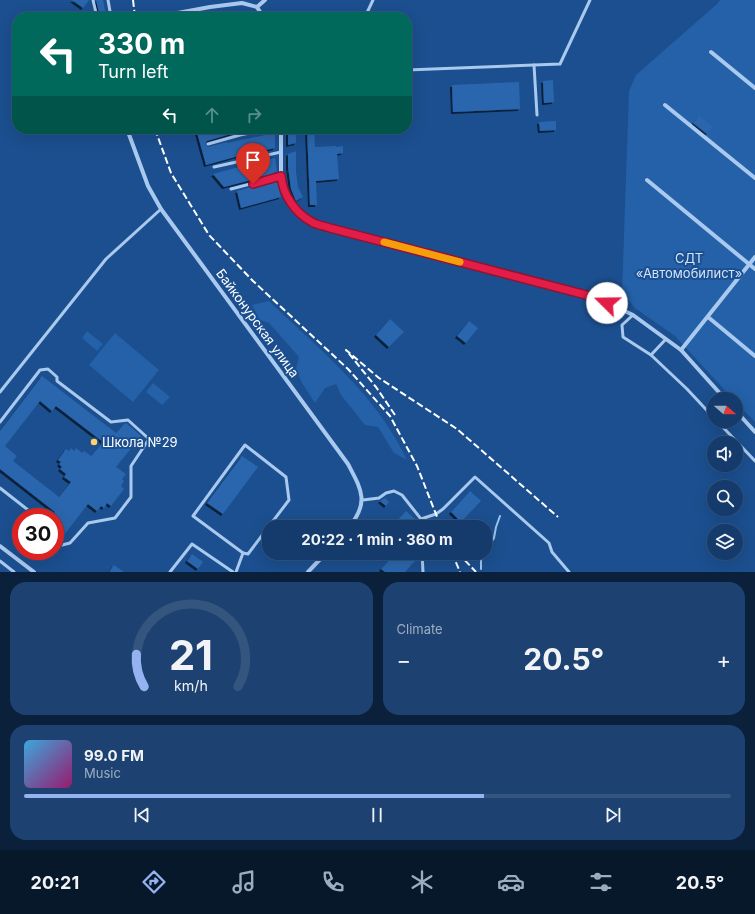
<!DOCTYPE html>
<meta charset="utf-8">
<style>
body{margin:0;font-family:Inter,sans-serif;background:#1d4271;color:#f1f3f6;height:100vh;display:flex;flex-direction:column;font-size:15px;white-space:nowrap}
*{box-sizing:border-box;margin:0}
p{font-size:13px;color:#9dadc1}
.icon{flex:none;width:22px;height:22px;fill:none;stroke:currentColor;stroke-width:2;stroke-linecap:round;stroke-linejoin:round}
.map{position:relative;height:572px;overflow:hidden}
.side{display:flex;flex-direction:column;gap:10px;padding:10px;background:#0b203b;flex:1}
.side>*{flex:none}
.guide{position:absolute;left:12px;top:12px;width:400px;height:122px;border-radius:16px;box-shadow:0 4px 16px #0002,0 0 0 1px #33557e;background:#00695c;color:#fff;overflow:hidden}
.needle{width:26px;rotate:110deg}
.tools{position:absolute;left:707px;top:392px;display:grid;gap:8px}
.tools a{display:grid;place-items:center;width:36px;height:36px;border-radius:50%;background:#143b6b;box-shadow:0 4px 16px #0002,0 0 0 1px #33557e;font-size:20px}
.speed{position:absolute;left:12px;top:508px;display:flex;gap:8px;font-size:20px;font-weight:700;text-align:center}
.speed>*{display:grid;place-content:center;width:52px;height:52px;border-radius:50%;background:#143b6b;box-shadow:0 4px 16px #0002,0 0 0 1px #33557e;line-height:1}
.speed .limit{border:6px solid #d22;background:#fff;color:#111}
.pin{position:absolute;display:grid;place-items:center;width:34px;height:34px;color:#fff;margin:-41px -17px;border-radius:50% 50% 50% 0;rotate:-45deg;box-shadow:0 0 4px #0007}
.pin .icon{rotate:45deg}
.me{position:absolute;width:44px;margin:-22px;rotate:292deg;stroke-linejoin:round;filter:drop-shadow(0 0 3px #0008)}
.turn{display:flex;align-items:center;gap:14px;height:84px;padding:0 20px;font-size:18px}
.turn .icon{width:52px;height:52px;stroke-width:2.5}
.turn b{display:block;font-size:28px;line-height:34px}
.lanes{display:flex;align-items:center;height:38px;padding:0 20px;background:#0003;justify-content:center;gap:20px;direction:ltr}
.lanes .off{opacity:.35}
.big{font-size:30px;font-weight:700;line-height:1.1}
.side .widget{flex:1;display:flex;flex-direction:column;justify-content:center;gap:6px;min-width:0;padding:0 14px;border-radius:16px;background:#1d4271}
.side .dial{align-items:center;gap:0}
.dial svg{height:104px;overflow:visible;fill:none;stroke:#33557e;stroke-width:7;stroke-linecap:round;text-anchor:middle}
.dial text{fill:#f1f3f6;stroke:none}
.song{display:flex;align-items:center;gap:12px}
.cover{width:48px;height:48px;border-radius:6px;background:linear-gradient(135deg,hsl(200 70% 55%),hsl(320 70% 35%))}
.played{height:4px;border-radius:2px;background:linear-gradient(90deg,#95b2f1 65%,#33557e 65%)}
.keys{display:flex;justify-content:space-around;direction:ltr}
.heat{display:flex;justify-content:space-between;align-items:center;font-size:22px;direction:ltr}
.side .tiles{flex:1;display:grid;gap:10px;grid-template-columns:1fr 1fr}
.widget:last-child{grid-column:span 2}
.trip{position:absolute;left:262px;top:520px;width:230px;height:40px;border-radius:16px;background:#143b6b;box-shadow:0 4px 16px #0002,0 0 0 1px #33557e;font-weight:700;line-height:40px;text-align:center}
.tab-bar{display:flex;height:64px;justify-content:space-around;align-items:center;background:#08182b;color:#9dadc1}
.tab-bar .icon{width:28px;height:28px}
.tab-bar .current{color:#95b2f1}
.tab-bar b{font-size:18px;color:#f1f3f6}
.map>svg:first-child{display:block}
.green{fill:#2461a8}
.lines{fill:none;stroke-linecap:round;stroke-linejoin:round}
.stream{stroke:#9cc4f0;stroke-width:2}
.building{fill:#2a66ad;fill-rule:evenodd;filter:url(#shadow)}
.lane{stroke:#a9c9ee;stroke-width:3}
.street{stroke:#a9c9ee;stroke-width:4}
.rail{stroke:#fff;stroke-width:2;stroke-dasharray:7 3;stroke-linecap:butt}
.route-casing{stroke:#92132f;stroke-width:10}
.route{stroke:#e11d48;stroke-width:7}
.slow{stroke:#f59e0b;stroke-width:7}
.poi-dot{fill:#ffd166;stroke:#1b4f8f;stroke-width:1.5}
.labels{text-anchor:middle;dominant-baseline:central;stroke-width:4;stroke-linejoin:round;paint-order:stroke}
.park-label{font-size:13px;fill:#cfe3fa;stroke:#1b4f8f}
.street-label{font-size:13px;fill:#fff;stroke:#1b4f8f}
.poi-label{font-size:13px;fill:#fff;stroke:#1b4f8f;text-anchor:start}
</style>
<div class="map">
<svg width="755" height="572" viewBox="0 0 755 572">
<defs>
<filter id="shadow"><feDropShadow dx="-2" dy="2" stdDeviation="0" flood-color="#0009"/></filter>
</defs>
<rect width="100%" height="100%" fill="#1b4f8f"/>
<g class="green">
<path d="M 720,0 L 755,0 L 755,422 L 736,402 L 736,399 L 733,399 L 675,336 L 635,308 L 622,292 L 629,91 L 636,75 L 717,4 Z"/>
<path d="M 269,301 C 320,350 376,394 407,460 L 394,453 L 378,427 L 365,425 L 341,395 L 336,384 L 325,388 L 315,403 L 302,383 L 296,369 L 299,357 L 269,323 L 260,320 L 252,305 Z"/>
<path d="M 87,331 L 103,344 L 97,351 L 82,338 Z"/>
<path d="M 115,333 L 159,370 L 133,402 L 89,365 Z"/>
<path d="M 153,383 L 170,397 L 162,405 L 146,392 Z"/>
</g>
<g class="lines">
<g class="stream">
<path d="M 485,552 L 494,538 L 496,527 L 500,516"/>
<path d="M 481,569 L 481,560 L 484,553"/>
</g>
</g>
<g class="building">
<path d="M 72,0 L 89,0 L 83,8 Z"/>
<path d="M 96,0 L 103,0 L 106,16 L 100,17 Z"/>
<path d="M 553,80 L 554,102 L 544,103 L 543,81 Z"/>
<path d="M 519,82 L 520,109 L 453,112 L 452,85 Z"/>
<path d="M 699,116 L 713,127 L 707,134 L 693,123 Z"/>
<path d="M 556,121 L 556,130 L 540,131 L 539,122 Z"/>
<path d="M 196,129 L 240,129 L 241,131 L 207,141 L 205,144 L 208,147 L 227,142 L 227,143 L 275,133 L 275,148 L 253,153 L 253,152 L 206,165 Z"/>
<path d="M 288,129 L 296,129 L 296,143 L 288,145 Z"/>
<path d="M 307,129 L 314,129 L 315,147 L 336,146 L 336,147 L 343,146 L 343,153 L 337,154 L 339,179 L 316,181 L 317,205 L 310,205 Z"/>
<path d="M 296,151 L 296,172 L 298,187 L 303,197 L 296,201 L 291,189 L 288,167 L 288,154 Z"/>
<path d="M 275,158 L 277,172 L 274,172 L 275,174 L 224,187 L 213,174 L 254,163 L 255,164 Z"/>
<path d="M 277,180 L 281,197 L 241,208 L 237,191 Z"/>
<path d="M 390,319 L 404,332 L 389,347 L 376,335 Z"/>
<path d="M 469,321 L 478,328 L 466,343 L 457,336 Z"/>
<path d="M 42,376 L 116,433 L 124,424 L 126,423 L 141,436 L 116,467 L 126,474 L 122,479 L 124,481 L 121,486 L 124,489 L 111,506 L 107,503 L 104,508 L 101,506 L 97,511 L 88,504 L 64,535 L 55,528 L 55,517 L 51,517 L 55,512 L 0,469 L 0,431 ZM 40,401 L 52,411 L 56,406 L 103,442 L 91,456 L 84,451 L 82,453 L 76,448 L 74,451 L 71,448 L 69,451 L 66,449 L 58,460 L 61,462 L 59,464 L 62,467 L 60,469 L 66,474 L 64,477 L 71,482 L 59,497 L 13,461 L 17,456 L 5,446 Z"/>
<path d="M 242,456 L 258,467 L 223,514 L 207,503 Z"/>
<path d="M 470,491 L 481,501 L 461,522 L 451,512 Z"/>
<path d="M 385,498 L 389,502 L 386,506 L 380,501 Z"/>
<path d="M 406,511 L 416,520 L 409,527 L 391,527 Z"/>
<path d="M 396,553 L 406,553 L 415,561 L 405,572 L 385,572 L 381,569 Z"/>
<path d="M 192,554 L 203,562 L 198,569 L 187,561 Z"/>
<path d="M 114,565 L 124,572 L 109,572 Z"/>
</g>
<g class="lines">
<g class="lane">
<path d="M 93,0 L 97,17"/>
<path d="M 108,0 L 111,17"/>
<path d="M 365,17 L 373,0"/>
<path d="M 534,65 L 537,115"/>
<path d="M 407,70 L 560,64 L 590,0"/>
<path d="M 208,144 L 240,135 L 269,129"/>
<path d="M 214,167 L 281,152"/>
<path d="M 231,189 L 281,176"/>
<path d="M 633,315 L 622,325 L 623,337 L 651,355 L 687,389 L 714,418"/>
<path d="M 651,355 L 666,339"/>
<path d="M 0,392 L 106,259 L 161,209"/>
<path d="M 717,421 L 755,461"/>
<path d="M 0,422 L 40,370 L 48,369 L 57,377 L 57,381 L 111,422 L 128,420 L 149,439 L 131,466 L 131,497 L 115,518 L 88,523 L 70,543 L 62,545 L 55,536"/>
<path d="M 245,445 L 286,477 L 289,500 L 248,554 L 243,553 L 193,516 Z"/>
<path d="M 0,488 L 37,517"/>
<path d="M 363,500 L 379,498 L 386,493 L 394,491 L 402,495 L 421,519 L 421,527"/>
<path d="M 421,519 L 436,514 L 443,509 L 475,477 L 549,543 L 552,552 L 569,572"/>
<path d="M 422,553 L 423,572"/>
<path d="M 0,561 L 14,572"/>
<path d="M 170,572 L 192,544 L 233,572"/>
<path d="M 236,572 L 243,553"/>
</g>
<g class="street">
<path d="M 257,7 L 265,0"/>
<path d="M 156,17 L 210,7 L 242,3 L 257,7 L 263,17"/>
<path d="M 711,52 L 755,88"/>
<path d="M 665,105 L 755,178"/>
<path d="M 127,129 L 148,186 L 161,209 L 348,464 C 361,489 370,502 349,527"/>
<path d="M 281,129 L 281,176 L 282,183 L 288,199 L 297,210 L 311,222 L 330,228 L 595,297 L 633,315 L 681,350 L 725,399"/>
<path d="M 647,180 L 755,269"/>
<path d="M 708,317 L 755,356"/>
<path d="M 681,350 L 755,257"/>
<path d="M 736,411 L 755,432"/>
<path d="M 0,546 L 34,572"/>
<path d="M 308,572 L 326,553"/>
</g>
<g class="rail">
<path d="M 133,0 L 135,17"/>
<path d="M 155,129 L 171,173 L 209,235 L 253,281 L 348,369 L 390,416 L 417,466 L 441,527"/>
<path d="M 395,415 L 376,387 L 346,350 L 379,378 L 457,429 L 558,517"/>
<path d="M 452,553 L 460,572"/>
<path d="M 458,553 L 476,572"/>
</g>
</g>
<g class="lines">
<g class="route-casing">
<path id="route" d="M 253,184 L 281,176 C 283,195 295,213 312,222 C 317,225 324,226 330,228 L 594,297 L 607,303"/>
</g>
<use href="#route" class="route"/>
<path class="slow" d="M 384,242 L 460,262"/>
</g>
<circle class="poi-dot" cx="94" cy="442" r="4"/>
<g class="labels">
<g class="park-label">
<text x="689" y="258">СДТ<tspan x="689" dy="15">«Автомобилист»</tspan></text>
</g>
<g class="street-label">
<text transform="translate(258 323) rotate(54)">Байконурская улица</text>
</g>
<g class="poi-label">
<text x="102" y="442">Школа №29</text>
</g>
</g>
</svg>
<div class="tools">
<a><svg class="needle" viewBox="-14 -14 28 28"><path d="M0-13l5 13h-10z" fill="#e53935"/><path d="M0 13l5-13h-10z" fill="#9dadc1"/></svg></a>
<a><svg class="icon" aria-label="sound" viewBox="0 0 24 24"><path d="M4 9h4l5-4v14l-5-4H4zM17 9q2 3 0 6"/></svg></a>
<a><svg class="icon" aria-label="search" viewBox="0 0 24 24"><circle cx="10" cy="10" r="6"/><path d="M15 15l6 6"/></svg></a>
<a><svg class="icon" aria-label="layers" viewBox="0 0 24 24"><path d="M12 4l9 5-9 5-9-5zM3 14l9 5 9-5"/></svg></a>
</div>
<div class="speed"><div class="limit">30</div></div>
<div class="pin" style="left:253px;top:184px;background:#d93025"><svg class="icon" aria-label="arrive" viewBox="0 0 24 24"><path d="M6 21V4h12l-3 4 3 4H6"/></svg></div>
<svg class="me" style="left:607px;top:303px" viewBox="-20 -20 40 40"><circle r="19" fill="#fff"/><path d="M0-13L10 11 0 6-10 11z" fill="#e11d48"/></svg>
<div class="trip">20:22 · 1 min · 360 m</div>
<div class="guide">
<div class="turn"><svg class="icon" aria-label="left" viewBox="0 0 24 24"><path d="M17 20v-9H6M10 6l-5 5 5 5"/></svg><div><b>330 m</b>Turn left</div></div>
<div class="lanes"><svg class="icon" aria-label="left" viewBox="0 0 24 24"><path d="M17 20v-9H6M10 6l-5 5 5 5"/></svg><svg class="icon off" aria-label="ahead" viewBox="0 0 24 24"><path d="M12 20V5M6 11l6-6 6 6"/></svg><svg class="icon off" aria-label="right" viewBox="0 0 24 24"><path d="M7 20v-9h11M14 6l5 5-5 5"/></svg></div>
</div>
</div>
<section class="side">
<div class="tiles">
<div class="widget dial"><svg viewBox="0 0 100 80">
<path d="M14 69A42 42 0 1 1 86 69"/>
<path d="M14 69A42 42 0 0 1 8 44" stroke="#95b2f1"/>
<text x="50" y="56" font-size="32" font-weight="700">21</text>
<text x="50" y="72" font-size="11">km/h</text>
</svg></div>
<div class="widget"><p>Climate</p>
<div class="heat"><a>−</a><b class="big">20.5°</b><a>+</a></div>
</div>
<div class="widget">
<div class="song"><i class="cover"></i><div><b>99.0 FM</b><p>Music</p></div></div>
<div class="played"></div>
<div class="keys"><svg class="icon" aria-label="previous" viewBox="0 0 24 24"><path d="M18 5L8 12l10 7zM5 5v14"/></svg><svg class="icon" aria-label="pause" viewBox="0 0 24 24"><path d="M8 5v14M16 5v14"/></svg><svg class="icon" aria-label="next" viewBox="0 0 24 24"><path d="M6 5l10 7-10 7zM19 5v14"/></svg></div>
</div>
</div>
</section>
<nav class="tab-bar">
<b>20:21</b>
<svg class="icon current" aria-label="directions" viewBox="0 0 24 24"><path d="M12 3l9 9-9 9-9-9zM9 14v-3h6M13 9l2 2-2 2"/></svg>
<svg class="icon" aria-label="music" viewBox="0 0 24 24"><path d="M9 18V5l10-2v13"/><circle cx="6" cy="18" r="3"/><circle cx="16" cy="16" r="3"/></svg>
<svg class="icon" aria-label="phone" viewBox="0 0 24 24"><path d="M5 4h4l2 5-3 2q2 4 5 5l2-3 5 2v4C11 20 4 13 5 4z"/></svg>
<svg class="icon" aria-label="climate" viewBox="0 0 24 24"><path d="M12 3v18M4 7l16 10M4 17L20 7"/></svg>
<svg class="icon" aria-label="car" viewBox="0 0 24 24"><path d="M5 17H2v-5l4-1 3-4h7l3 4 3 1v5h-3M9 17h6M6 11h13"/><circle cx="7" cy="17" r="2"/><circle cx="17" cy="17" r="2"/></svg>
<svg class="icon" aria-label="filters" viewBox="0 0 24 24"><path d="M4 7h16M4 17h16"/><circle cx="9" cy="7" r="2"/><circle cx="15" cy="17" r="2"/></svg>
<b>20.5°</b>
</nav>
